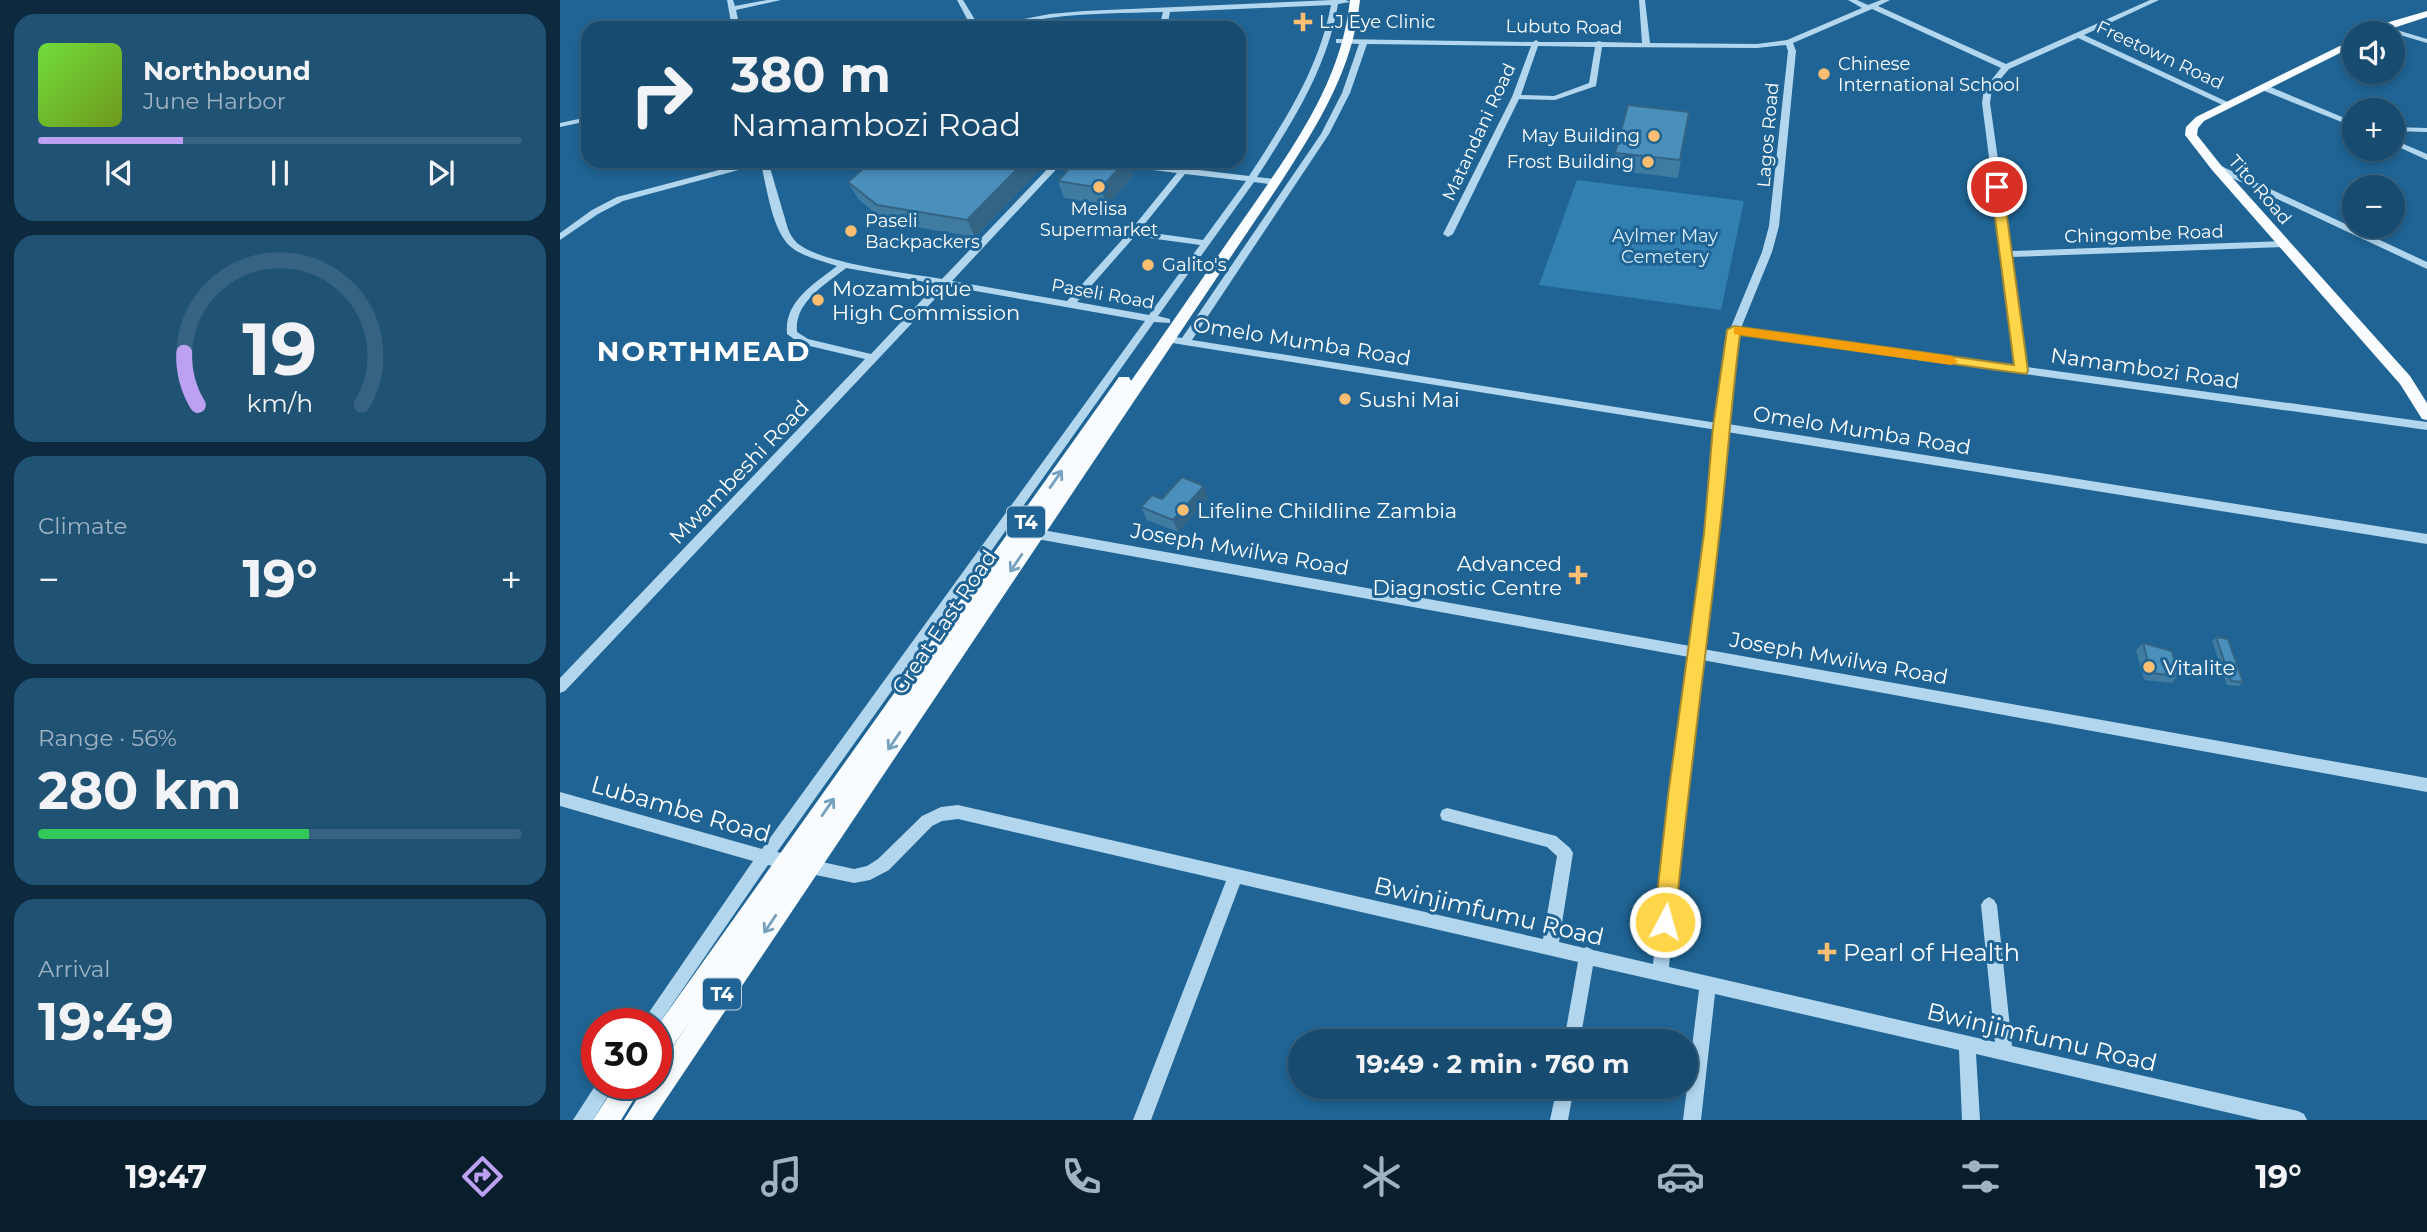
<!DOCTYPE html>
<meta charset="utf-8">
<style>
body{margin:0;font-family:Montserrat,sans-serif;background:#205274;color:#f1f3f6;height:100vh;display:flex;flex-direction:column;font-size:26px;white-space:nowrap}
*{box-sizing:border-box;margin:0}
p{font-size:23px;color:#9eb3c3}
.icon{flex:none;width:38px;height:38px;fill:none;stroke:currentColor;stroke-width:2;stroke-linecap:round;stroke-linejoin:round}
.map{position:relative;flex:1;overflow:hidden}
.sheet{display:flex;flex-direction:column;gap:14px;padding:14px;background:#0d293d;width:560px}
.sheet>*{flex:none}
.top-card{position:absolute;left:21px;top:21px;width:665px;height:147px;border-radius:21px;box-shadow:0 4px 10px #0003,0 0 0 2px #366382;background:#174b6f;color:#f1f3f6;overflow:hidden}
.buttons{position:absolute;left:1782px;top:21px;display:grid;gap:14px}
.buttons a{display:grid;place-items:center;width:63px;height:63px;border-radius:50%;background:#174b6f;box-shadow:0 4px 10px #0003,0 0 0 2px #366382;font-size:35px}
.speed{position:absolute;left:21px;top:1008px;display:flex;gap:14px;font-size:35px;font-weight:700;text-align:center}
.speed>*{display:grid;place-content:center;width:91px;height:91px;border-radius:50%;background:#174b6f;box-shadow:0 4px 10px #0003,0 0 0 2px #366382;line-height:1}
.speed .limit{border:10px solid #d22;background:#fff;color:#111}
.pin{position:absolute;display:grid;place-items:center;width:60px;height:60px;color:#fff;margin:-30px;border:4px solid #fff;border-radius:50%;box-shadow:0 2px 7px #0007}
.me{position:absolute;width:77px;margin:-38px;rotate:6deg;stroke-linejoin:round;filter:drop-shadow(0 0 5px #0008)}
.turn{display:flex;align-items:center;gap:24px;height:147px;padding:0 35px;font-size:32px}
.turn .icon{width:91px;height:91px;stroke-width:2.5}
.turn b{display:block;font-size:49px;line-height:60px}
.big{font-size:52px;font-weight:700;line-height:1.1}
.sheet .tile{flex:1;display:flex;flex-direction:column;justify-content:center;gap:10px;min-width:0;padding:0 24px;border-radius:21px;background:#205274}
.sheet .dial{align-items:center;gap:0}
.dial svg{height:182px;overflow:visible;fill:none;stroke:#366382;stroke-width:7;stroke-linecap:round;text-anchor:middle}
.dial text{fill:#f1f3f6;stroke:none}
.song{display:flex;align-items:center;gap:21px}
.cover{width:84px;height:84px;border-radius:10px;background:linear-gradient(135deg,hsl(100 70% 55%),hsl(80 70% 35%))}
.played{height:7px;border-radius:4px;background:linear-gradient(90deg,#bca0f2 30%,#366382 30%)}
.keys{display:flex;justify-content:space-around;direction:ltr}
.heat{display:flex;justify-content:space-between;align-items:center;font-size:38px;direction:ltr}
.charge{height:10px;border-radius:5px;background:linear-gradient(90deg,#34c759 56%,#366382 0)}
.trip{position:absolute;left:728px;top:1029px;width:410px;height:70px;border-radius:35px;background:#174b6f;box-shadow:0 4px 10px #0003,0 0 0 2px #366382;font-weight:700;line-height:70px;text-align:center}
.tab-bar{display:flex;height:112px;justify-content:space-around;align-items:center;background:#091e2c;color:#9eb3c3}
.tab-bar .icon{width:49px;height:49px}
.tab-bar .active{color:#bca0f2}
.tab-bar b{font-size:32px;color:#f1f3f6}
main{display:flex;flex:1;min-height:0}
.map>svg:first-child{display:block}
.green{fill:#327fb1}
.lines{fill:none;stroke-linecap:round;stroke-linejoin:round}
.minor{fill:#b1d6ee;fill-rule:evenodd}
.major{fill:#f8fcff;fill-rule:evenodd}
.wall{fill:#407ba2}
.shaded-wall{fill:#346484}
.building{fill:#4b8fbc;stroke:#346484;stroke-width:2}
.oneway{stroke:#76a1bf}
.route{fill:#ffd54a;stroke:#a68a30;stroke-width:2}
.slow{fill:#f59e0b}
.poi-dot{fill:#fcbf71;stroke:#1f6494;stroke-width:2.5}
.labels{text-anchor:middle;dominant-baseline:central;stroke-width:6;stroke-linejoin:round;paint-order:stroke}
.far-poi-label{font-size:18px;fill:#fff;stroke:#1f6494;text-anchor:start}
.far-street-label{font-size:18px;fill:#fff;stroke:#1f6494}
.far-park-label{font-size:18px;fill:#d7ecfa;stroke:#1f6494}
.shield{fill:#1f6494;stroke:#bcd0df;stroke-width:2}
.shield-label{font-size:19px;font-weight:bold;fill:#fff}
.poi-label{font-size:21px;fill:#fff;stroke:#1f6494;text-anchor:start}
.street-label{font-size:21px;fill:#fff;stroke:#1f6494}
.near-street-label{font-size:24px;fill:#fff;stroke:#1f6494}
.near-poi-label{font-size:24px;fill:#fff;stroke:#1f6494;text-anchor:start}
.district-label{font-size:28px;font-weight:bold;letter-spacing:2px;fill:#fff;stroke:#1f6494}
</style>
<main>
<section class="sheet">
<div class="tile">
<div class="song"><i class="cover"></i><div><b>Northbound</b><p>June Harbor</p></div></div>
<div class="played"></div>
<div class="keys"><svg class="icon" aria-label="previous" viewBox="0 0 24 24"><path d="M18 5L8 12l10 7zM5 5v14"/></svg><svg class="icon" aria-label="pause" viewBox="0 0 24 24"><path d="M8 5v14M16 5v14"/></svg><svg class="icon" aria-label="next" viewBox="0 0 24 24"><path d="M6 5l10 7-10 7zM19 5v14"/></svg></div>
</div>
<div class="tile dial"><svg viewBox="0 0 100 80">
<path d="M14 69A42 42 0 1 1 86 69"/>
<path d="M14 69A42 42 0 0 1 8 46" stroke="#bca0f2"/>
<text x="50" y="56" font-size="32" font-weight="700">19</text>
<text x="50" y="72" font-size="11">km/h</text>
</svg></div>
<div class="tile"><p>Climate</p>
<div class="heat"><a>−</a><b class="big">19°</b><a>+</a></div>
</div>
<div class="tile"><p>Range · 56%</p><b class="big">280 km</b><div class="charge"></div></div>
<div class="tile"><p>Arrival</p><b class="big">19:49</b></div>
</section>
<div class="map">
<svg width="1867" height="1120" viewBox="0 0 1867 1120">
<rect width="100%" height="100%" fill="#1f6494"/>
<path class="green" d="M 1017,180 L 1184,201 L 1161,310 L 979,285 Z"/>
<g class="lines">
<g class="minor">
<path d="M 167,0 L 173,0 L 175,6 L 207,0 L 221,0 L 176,10 L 180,28 L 172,28 Z"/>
<path d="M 397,0 L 403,0 L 420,28 L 412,28 Z"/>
<path d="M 772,0 L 786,0 L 790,2 L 778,4 C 767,69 732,123 697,177 L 715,179 L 719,182 L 715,185 L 694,182 L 598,316 L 610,319 L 610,323 L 594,322 L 217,852 L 294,869 L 307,866 L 318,859 L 362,816 L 381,807 L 398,805 L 983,939 L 997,856 L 987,847 L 882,820 L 880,815 L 882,810 L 887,808 L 996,836 L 1010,848 L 1013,853 L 999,942 L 1024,948 L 1027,947 L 1033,950 L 1093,964 L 1110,796 L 1129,657 L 477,539 L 471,534 L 477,529 L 1130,646 L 1146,534 L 1157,430 L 606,342 L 601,339 L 606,336 L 622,338 L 761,134 L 782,93 L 799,44 L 779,43 L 776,43 L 776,39 L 973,42 L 976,40 L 979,42 L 1036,42 L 1039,41 L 1042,42 L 1082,43 L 1079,0 L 1085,0 L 1090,43 L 1197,44 L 1227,40 L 1302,8 L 1288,0 L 1297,0 L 1308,5 L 1321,0 L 1330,0 L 1318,6 L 1446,64 L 1590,0 L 1599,0 L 1524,35 L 1674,105 L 1667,107 L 1518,38 L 1449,69 L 1432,89 L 1430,103 L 1451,251 L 1724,241 L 1729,244 L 1724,247 L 1451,257 L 1467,367 L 1867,422 L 1867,430 L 1178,334 L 1168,424 L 1867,534 L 1867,544 L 1167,432 L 1158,534 L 1143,649 L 1867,778 L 1867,792 L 1142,660 L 1124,796 L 1109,967 L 1435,1042 L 1421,905 L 1424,900 L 1429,897 L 1434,900 L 1437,905 L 1452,1046 L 1738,1111 L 1744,1114 L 1747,1120 L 1700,1120 L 1416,1054 L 1420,1120 L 1402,1120 L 1399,1050 L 1155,994 L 1141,1120 L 1123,1120 L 1139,990 L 1033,966 L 1020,1041 L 1004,1041 L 1018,962 L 680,884 L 591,1120 L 573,1120 L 666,881 L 398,819 L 382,821 L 372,826 L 329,870 L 310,880 L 294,883 L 208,865 L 96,1028 L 96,1024 L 81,1024 L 193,861 L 0,806 L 0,792 L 202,849 L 585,321 L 387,286 L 5,691 L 0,693 L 0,678 L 305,359 L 241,344 L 227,334 C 224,301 254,284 277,266 C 262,261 243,257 231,247 C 212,231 207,188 201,164 L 63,201 L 38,214 L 0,240 L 0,233 L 32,210 L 57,197 L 193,161 L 208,161 L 228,229 C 230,234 233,239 237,243 C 262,264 348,273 382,279 L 495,161 L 504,161 L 392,281 L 507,301 L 570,231 L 617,173 L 544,164 L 540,161 L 565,161 L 689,176 C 724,122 759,69 771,5 L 610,12 L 607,28 L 599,28 L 603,12 C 565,13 527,13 489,18 C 468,21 447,28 425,28 L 426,26 L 490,14 L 524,11 ZM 1312,9 L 1441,68 L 1424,89 L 1422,103 L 1456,366 L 1181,328 L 1212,252 L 1219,226 L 1236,51 L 1233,43 ZM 807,44 L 971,46 L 952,97 L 883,234 L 888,237 L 893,234 L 959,99 L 995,100 L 1036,86 L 1042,47 L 1197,48 L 1226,45 L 1228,51 L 1209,226 L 1202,252 L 1166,339 L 1157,423 L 632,340 L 769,134 L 790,93 ZM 978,46 L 1035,47 L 1029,83 L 994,96 L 961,95 ZM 625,174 L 686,181 L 643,240 L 579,231 ZM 575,236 L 640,245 L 589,315 L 517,302 ZM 286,268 L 377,284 L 311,354 L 248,339 L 237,332 C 234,302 265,285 286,268 Z"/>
<path d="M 1820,25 L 1867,39 L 1867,43 L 1820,29 Z"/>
<path d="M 1702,86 L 1708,86 L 1794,122 L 1794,127 L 1702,90 Z"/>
<path d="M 28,117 L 28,121 L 0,127 L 0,123 Z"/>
<path d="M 1832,127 L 1867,128 L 1867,132 L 1832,131 Z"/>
<path d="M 1832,139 L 1867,154 L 1867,160 L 1832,144 Z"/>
<path d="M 1653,165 L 1659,165 L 1867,262 L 1867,269 L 1653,169 Z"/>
<path d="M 37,1083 L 56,1083 L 33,1120 L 13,1120 Z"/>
<path d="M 997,1087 L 1014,1087 L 1008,1120 L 990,1120 Z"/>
</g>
<g class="major">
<path d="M 790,0 L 800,0 C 793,70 758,124 721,182 L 92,1120 L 64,1120 L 87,1083 L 96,1083 L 96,1070 L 131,1020 L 105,1058 L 96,1061 L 96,1028 L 559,377 L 569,377 L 571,381 C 607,330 642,279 678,227 C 726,157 781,87 790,0 Z"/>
<path d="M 1867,11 L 1867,17 L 1818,33 L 1805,33 L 1819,25 Z"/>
<path d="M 1794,39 L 1794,46 L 1644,121 L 1638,128 L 1637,135 L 1660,164 L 1850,376 L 1867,403 L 1867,420 L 1862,419 L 1840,384 L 1652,170 L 1625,135 L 1626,127 L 1636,117 Z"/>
<path d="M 57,1083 L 84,1083 L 61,1120 L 33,1120 Z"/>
</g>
</g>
<g class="wall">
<path d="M 1129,112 L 1118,178 L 1053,170 L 1055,153 Z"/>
<path d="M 488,161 L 415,237 L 326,222 L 298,199 L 288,182 Z"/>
<path d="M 573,176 L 547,205 L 504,198 L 498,181 Z"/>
<path d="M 648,498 L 618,532 L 587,520 L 581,507 L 602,499 Z"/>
<path d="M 1656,637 L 1683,682 L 1679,686 L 1667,685 L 1652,641 Z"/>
<path d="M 1583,643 L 1618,676 L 1611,683 L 1584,680 L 1576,650 Z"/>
</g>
<g class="shaded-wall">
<path d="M 465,161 L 488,161 L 415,237 L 407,220 Z"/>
<path d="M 566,161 L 568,161 L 573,176 L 547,205 L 541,188 Z"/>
<path d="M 644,486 L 648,498 L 618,532 L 613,520 Z"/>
</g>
<g class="building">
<path d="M 1068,105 L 1129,112 L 1120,160 L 1055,153 Z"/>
<path d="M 312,161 L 465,161 L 407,220 L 317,205 L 288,182 Z"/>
<path d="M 516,161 L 566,161 L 541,188 L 498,181 Z"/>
<path d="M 622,477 L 644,486 L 613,520 L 581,507 L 592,495 L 602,499 Z"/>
<path d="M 1656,637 L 1668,639 L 1683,682 L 1671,681 Z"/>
<path d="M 1583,643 L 1612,651 L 1618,676 L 1591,673 Z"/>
</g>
<defs><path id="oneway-shaft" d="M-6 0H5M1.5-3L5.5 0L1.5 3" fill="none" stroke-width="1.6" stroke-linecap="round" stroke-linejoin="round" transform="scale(1.75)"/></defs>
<g class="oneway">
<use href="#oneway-shaft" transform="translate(496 479) rotate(-55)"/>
<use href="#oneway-shaft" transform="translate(456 563) rotate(124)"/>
<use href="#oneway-shaft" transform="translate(334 741) rotate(124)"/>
<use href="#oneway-shaft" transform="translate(268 807) rotate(-55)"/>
<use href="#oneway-shaft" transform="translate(210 924) rotate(124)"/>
</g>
<path class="route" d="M 1437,183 L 1443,187 L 1468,371 L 1466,374 L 1180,335 C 1171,402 1167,470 1159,537 C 1145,665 1127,793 1115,922 L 1112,929 L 1105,932 L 1097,929 L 1094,922 L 1108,796 L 1144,534 L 1153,427 L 1167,330 L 1174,326 L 1454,365 L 1431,187 Z"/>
<path class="slow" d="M 1179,327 L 1391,356 L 1398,361 L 1391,365 L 1174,334 L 1174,328 Z"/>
<g class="poi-dot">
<path d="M739.5 11.5h7v7h7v7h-7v7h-7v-7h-7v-7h7z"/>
<circle cx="1264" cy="74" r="7"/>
<circle cx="1094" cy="136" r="7"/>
<circle cx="1088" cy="162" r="7"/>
<circle cx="539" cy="187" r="7"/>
<circle cx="291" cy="231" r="7"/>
<circle cx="588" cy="265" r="7"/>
<circle cx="258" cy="300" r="7"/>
<circle cx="785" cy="399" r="7"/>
<circle cx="623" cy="510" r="7"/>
<path d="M1014.5 564.5h7v7h7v7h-7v7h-7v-7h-7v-7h7z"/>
<circle cx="1589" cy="667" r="7"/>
<path d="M1263.5 941.5h7v7h7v7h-7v7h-7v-7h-7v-7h7z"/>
</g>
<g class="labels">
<g class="far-poi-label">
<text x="759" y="22">L.J Eye Clinic</text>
<text x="1278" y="64">Chinese<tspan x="1278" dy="21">International School</tspan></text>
<text x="1080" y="136" text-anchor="end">May Building</text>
<text x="1074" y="162" text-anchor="end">Frost Building</text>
<text x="539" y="209" text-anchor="middle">Melisa<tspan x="539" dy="21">Supermarket</tspan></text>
<text x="305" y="221">Paseli<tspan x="305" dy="21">Backpackers</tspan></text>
<text x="602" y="265">Galito's</text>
</g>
<g class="far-street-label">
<text transform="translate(1004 27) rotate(1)">Lubuto Road</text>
<text transform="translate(1600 55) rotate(25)">Freetown Road</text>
<text transform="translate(919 132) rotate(-65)">Matandani Road</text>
<text transform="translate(1208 135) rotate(-85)">Lagos Road</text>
<text transform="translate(1700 190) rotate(49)">Tito Road</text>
<text transform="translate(1584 234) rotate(-2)">Chingombe Road</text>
<text transform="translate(543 294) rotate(10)">Paseli Road</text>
</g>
<g class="far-park-label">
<text x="1105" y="236">Aylmer May<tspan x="1105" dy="21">Cemetery</tspan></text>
</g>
<g class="shield">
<rect x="447" y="506.5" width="38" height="31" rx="5"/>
<rect x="143" y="978.5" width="38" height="31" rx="5"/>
</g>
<g class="shield-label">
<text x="466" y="522">T4</text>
<text x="162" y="994">T4</text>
</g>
<g class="poi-label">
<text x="272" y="288">Mozambique<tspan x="272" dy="24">High Commission</tspan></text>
<text x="799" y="399">Sushi Mai</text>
<text x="637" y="510">Lifeline Childline Zambia</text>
<text x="1002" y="563" text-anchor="end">Advanced<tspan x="1002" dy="24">Diagnostic Centre</tspan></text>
<text x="1603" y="667">Vitalite</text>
</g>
<g class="street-label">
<text transform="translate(742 341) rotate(9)">Omelo Mumba Road</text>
<text transform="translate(1585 368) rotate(8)">Namambozi Road</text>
<text transform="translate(1302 430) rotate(9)">Omelo Mumba Road</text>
<text transform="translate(179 472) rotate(-46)">Mwambeshi Road</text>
<text transform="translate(680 549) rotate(10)">Joseph Mwilwa Road</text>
<text transform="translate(384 622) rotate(-56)">Great East Road</text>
<text transform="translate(1279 658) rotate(10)">Joseph Mwilwa Road</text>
</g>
<g class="near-street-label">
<text transform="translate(121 809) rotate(16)">Lubambe Road</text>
<text transform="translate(929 911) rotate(13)">Bwinjimfumu Road</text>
<text transform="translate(1482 1037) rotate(13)">Bwinjimfumu Road</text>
</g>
<g class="near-poi-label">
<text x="1283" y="952">Pearl of Health</text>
</g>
<g class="district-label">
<text x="144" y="351">NORTHMEAD</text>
</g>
</g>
</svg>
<div class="buttons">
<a><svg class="icon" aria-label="sound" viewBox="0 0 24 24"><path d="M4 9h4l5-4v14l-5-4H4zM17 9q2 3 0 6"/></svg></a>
<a>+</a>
<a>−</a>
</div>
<div class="speed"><div class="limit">30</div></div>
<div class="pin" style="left:1437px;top:187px;background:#d93025"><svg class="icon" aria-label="arrive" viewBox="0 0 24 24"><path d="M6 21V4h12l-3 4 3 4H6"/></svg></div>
<svg class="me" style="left:1105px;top:922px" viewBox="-20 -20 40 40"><circle r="17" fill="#ffd54a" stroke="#fff" stroke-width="3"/><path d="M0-11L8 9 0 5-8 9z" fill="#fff"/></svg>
<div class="trip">19:49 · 2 min · 760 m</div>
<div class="top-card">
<div class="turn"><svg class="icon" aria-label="right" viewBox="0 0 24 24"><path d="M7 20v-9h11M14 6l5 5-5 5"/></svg><div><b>380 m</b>Namambozi Road</div></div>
</div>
</div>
</main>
<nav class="tab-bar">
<b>19:47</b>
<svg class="icon active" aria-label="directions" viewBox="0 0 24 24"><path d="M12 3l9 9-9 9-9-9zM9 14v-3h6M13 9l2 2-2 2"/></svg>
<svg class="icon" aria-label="music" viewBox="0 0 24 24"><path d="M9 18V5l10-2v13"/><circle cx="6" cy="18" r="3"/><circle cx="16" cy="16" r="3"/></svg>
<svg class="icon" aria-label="phone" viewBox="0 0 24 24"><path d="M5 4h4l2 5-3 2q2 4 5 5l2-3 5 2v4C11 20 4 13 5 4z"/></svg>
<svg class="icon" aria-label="climate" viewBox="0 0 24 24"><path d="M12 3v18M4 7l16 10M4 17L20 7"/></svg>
<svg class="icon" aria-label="car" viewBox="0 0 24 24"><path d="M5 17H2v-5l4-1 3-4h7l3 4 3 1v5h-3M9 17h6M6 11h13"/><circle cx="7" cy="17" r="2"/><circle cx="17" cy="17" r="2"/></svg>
<svg class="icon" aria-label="filters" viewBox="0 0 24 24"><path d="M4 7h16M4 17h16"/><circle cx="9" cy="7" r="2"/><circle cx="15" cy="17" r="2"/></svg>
<b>19°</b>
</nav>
